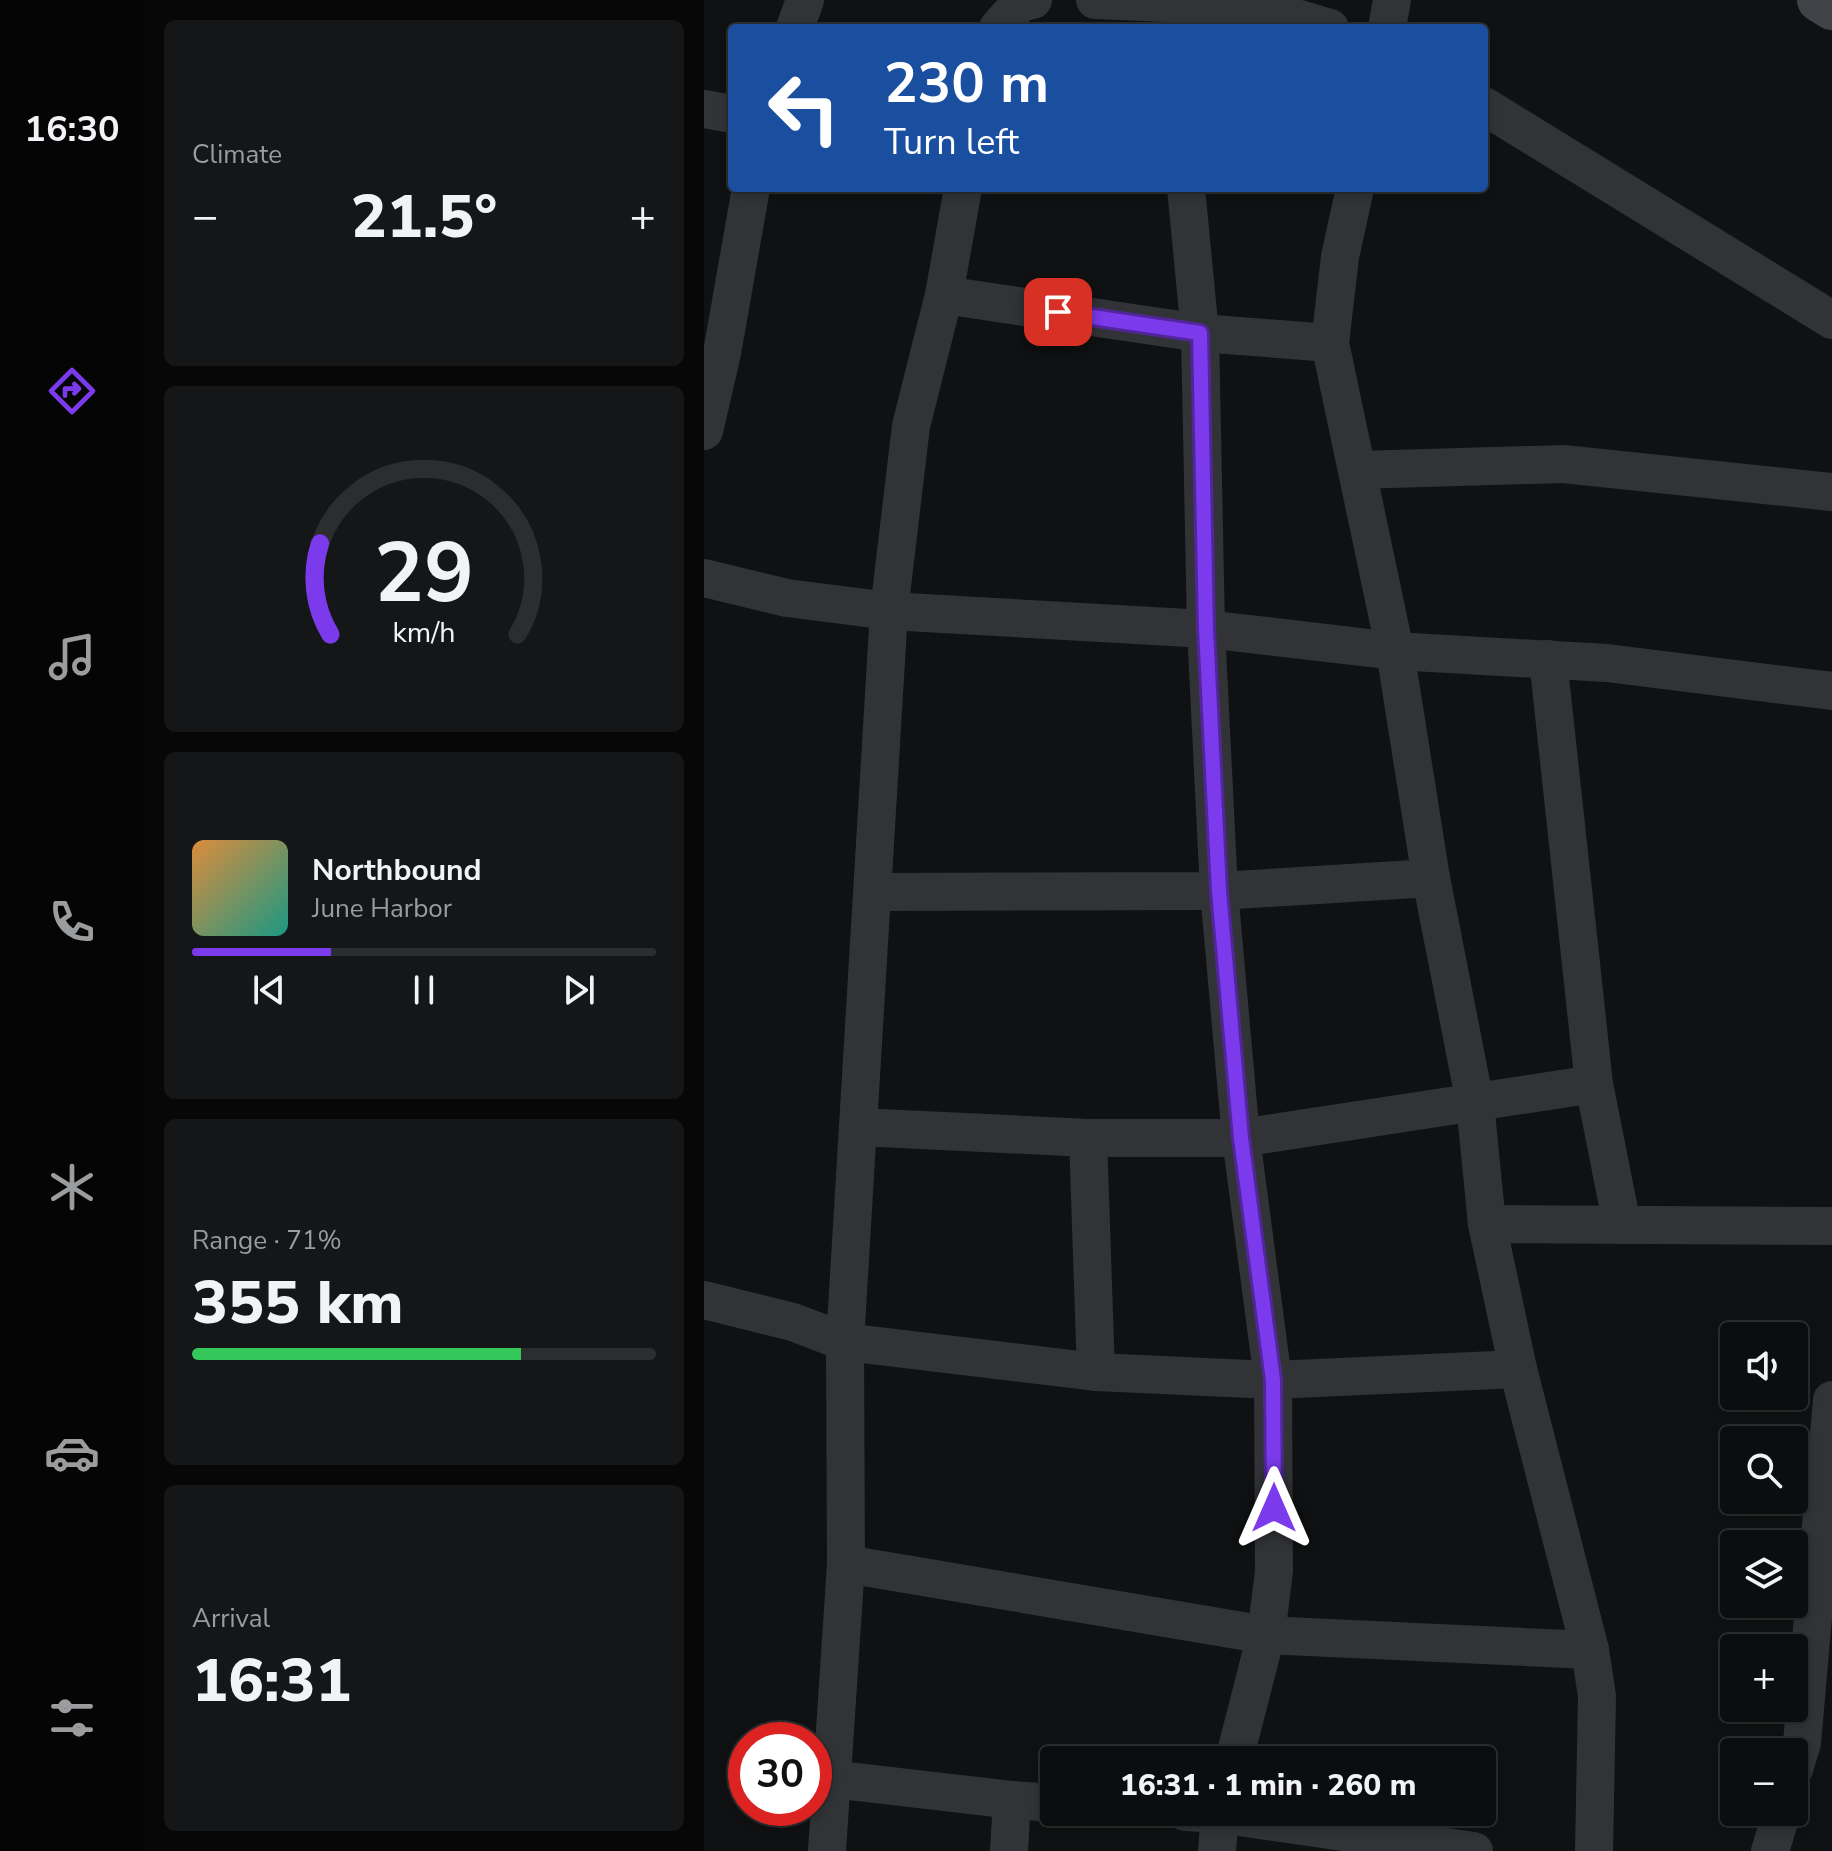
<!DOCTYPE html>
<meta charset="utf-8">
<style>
body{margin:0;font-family:"Nunito Sans",sans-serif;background:#151617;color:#f1f3f6;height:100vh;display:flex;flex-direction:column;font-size:30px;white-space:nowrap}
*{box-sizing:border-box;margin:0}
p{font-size:26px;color:#9a9c9e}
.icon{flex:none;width:44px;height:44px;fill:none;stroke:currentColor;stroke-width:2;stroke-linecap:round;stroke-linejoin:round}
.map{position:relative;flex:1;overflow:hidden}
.sheet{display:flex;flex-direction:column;gap:20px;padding:20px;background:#070708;width:560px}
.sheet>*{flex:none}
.top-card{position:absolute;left:24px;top:24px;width:760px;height:168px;border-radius:8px;box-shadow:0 4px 12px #0003,0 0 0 2px #2c2d2e;background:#1a4fa0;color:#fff;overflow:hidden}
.buttons{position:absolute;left:1016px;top:1322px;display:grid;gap:16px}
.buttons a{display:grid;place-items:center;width:88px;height:88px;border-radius:8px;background:#0c0d0e;box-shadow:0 4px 12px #0003,0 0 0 2px #2c2d2e;font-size:40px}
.speed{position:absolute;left:24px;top:1722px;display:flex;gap:16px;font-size:40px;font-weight:700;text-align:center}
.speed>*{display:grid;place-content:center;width:104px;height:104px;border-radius:50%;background:#0c0d0e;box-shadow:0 4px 12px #0003,0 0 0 2px #2c2d2e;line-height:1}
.speed .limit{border:12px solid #d22;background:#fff;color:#111}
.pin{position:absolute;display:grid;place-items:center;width:68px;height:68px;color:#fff;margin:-34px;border-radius:16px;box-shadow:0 4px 12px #0006}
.me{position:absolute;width:88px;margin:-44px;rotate:0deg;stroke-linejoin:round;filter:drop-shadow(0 0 6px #0008)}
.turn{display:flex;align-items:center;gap:28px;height:168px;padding:0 24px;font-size:36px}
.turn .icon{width:104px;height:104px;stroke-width:2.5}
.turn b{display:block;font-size:56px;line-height:68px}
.big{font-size:60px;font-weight:800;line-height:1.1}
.sheet .card{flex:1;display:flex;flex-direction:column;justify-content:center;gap:12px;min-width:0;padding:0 28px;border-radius:12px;background:#151617}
.sheet .dial{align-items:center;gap:0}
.dial svg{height:208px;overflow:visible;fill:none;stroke:#2c2d2e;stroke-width:7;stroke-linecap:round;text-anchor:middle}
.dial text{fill:#f1f3f6;stroke:none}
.song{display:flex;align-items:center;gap:24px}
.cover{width:96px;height:96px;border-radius:12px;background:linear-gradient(135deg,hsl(30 70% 55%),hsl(170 70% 35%))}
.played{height:8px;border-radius:4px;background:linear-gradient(90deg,#7c3aed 30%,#2c2d2e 30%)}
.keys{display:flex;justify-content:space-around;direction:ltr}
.heat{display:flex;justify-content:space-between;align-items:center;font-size:44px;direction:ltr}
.charge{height:12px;border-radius:6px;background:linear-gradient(90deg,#34c759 71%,#2c2d2e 0)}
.trip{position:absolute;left:336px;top:1746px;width:456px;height:80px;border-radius:8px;background:#0c0d0e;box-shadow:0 4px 12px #0003,0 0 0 2px #2c2d2e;font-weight:800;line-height:80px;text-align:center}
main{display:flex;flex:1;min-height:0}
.menu{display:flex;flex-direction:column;width:144px;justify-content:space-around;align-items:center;background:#050506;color:#9a9c9e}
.menu .icon{width:56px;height:56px}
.menu .selected{color:#7c3aed}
.menu b{font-size:36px;color:#f1f3f6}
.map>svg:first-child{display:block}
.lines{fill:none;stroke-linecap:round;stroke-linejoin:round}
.street{stroke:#323337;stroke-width:38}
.secondary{stroke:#404247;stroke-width:44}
.route-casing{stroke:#51269a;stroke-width:20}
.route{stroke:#7c3aed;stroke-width:14}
</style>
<main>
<nav class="menu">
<b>16:30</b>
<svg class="icon selected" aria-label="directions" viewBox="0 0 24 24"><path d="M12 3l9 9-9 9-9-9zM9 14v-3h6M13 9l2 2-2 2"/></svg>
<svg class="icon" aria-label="music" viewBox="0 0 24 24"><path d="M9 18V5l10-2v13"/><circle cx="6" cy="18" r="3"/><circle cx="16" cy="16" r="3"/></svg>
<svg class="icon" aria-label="phone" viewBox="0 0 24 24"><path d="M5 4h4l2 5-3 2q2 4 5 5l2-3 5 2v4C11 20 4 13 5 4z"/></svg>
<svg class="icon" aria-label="climate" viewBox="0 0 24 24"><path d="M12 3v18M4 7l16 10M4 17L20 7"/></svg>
<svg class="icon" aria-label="car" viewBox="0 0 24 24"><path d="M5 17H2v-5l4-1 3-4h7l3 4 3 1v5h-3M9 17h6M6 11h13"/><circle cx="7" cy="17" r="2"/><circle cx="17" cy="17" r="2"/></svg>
<svg class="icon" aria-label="filters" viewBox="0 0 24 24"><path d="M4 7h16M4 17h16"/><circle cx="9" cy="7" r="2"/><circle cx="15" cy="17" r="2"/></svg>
</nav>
<section class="sheet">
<div class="card"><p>Climate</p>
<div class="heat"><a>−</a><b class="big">21.5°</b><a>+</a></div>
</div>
<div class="card dial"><svg viewBox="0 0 100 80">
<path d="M14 69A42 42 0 1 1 86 69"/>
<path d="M14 69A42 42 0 0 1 10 34" stroke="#7c3aed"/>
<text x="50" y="56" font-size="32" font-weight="700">29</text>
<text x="50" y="72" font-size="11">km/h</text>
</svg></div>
<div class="card">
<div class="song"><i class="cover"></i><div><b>Northbound</b><p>June Harbor</p></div></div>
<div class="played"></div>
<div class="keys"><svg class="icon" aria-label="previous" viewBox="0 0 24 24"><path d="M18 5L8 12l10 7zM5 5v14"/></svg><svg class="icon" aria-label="pause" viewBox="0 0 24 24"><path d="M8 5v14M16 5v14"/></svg><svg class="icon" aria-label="next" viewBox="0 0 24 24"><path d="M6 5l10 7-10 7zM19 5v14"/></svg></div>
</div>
<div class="card"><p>Range · 71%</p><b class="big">355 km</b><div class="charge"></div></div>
<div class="card"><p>Arrival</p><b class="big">16:31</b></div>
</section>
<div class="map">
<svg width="1128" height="1851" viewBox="0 0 1128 1851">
<rect width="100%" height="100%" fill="#101112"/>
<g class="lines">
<g class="street">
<path d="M 391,0 L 511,5 L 553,9 L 592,18 L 626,28"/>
<path d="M 91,28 L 101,0"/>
<path d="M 294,28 L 316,3 L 329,0"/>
<path d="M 683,28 L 688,0"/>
<path d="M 780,106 L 1128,320"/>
<path d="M 0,109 L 28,114"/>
<path d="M 482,188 L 496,333 L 502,629 L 515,891 L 537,1138 L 569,1380 L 570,1571 L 562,1635 L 530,1760"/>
<path d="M 651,188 L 636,257 L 626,343 L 691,651 L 727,878 L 771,1103 L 783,1224 L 814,1369 L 886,1650 L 893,1696 L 890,1851"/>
<path d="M 240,295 L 496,333 L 626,343"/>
<path d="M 0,431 L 18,353 L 47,188"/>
<path d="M 653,470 L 859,464 L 1128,492"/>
<path d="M 0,578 L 83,598 L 185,611 L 502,629 L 691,651 L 903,663 L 1128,691"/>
<path d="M 844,659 L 890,1084 L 918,1225"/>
<path d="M 169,892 L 515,891 L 727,878"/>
<path d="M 155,1127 L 384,1138 L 537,1138 L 890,1084"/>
<path d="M 384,1138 L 392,1372"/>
<path d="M 783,1224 L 1128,1226"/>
<path d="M 0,1300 L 89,1322 L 141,1342 L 392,1372 L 569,1380 L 814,1369"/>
<path d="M 142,1564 L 562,1635 L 886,1650"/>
<path d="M 1090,1769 L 1098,1743 L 1128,1400"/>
<path d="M 127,1779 L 308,1800 L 350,1803"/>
<path d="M 481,1812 L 515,1814 L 770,1851"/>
<path d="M 123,1851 L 142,1564 L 141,1342 L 185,611 L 207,426 L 240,295 L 259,188"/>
<path d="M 305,1851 L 308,1800"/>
<path d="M 513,1851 L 516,1812"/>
<path d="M 1066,1851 L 1078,1812"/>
</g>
<path class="secondary" d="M 1115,0 L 1128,8"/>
</g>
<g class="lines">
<g class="route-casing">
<path id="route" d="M 354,312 L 496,333 L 502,629 L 515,891 L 537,1138 L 569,1380 L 570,1508"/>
</g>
<use href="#route" class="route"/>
</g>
</svg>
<div class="buttons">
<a><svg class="icon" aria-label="sound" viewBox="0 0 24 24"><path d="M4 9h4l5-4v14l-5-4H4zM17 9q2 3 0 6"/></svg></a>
<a><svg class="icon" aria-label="search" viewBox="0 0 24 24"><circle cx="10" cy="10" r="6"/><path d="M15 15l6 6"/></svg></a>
<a><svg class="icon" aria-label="layers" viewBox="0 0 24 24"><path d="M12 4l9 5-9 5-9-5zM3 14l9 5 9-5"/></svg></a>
<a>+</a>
<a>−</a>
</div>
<div class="speed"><div class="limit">30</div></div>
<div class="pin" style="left:354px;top:312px;background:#d93025"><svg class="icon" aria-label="arrive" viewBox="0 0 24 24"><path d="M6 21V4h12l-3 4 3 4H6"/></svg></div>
<svg class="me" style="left:570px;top:1508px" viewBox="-20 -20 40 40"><path d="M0-17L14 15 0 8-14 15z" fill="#7c3aed" stroke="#fff" stroke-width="4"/></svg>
<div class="trip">16:31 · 1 min · 260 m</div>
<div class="top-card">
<div class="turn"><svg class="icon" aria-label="left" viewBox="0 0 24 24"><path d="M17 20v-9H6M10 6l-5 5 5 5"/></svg><div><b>230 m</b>Turn left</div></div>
</div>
</div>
</main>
